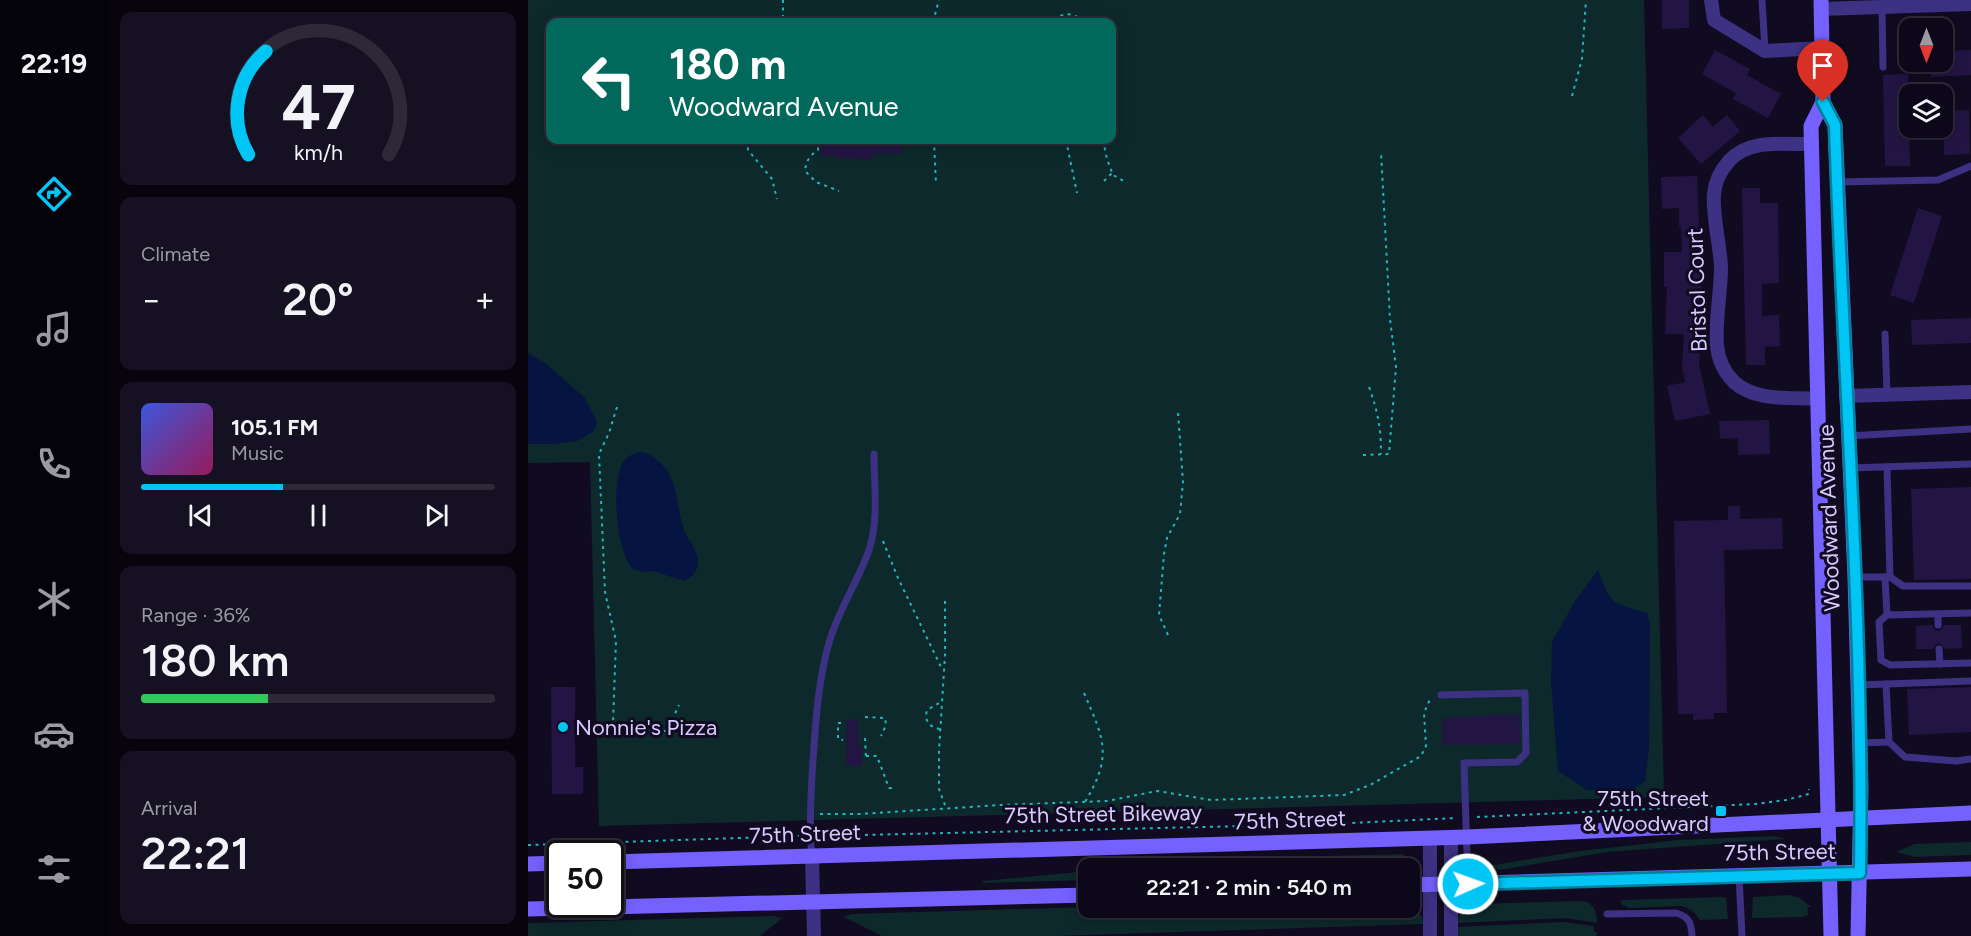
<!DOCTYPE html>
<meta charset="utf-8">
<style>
body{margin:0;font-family:Figtree,sans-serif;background:#161122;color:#f1f3f6;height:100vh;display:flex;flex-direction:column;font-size:22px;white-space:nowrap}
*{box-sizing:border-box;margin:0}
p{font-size:20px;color:#9a9aa2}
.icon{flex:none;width:33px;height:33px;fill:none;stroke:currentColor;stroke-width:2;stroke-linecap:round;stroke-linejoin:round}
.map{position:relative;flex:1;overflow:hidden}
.panel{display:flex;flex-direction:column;gap:12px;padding:12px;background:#07040e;width:420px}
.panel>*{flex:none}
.guide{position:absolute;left:18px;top:18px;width:570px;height:126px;border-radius:12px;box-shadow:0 3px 15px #0003,0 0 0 2px #2d2938;background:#00695c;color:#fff;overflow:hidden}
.needle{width:39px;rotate:180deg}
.tools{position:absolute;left:1371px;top:18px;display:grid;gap:12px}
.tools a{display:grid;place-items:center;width:54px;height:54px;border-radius:12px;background:#0d0819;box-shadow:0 3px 15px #0003,0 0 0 2px #2d2938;font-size:30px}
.speed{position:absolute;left:18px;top:840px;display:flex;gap:12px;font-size:30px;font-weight:700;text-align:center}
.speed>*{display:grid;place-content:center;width:78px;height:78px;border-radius:50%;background:#0d0819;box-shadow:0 3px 15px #0003,0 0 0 2px #2d2938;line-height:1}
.speed .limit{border:3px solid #111;border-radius:9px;background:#fff;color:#111}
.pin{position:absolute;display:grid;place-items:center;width:51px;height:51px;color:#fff;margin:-62px -26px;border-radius:50% 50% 50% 0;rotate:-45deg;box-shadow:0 0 6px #0007}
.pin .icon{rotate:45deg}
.me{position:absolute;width:66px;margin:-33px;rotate:88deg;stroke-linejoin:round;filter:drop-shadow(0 0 4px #0008)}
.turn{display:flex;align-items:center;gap:21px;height:126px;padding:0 24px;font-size:27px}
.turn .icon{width:78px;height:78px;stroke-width:2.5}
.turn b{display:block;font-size:42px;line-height:51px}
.big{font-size:45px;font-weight:600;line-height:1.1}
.panel .card{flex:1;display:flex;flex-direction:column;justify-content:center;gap:9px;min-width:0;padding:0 21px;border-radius:12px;background:#161122}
.panel .dial{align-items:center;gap:0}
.dial svg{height:156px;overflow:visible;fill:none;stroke:#2d2938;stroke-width:7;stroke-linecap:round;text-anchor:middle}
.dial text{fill:#f1f3f6;stroke:none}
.song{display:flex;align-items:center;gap:18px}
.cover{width:72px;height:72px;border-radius:9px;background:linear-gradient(135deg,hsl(230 70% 55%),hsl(330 70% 35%))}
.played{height:6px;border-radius:3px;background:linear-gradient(90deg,#00c5f5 40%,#2d2938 40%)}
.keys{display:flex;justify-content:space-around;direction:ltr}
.heat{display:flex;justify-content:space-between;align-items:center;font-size:33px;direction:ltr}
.charge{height:9px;border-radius:4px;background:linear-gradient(90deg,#34c759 36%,#2d2938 0)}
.trip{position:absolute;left:550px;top:858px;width:342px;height:60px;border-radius:12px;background:#0d0819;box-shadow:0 3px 15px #0003,0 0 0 2px #2d2938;font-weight:600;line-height:60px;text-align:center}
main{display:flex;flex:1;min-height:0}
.dock{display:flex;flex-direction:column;width:108px;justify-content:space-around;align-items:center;background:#05030a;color:#9a9aa2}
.dock .icon{width:42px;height:42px}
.dock .selected{color:#00c5f5}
.dock b{font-size:27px;color:#f1f3f6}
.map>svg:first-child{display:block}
.green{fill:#0d292b;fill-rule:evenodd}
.water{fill:#051440}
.building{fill:#231543}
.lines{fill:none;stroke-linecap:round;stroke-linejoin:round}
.path{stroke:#22b5bb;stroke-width:2;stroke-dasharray:3 4.5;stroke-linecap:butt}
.service{stroke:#3d3184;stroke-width:7}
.minor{stroke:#3d3184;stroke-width:14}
.secondary{stroke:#7561ff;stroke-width:15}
.route-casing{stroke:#00809f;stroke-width:15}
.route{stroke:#00c5f5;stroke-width:10}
.poi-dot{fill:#00c5f5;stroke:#110b21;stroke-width:2}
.labels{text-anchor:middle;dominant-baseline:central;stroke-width:6;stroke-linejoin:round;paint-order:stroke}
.street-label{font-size:22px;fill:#d6caff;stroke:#110b21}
.poi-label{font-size:22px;fill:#d6caff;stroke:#110b21;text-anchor:start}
</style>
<main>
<nav class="dock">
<b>22:19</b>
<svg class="icon selected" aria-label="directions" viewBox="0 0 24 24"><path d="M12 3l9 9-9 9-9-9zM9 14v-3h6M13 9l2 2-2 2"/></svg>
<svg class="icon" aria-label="music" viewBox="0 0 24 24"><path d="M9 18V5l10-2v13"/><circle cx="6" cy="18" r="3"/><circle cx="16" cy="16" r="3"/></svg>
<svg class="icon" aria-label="phone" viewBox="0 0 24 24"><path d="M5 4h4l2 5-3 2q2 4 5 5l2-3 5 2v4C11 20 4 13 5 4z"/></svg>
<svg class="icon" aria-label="climate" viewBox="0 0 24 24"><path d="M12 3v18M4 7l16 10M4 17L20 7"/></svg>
<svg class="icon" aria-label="car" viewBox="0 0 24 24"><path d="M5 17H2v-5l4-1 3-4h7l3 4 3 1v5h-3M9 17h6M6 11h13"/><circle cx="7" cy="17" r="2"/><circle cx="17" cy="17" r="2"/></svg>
<svg class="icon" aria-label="filters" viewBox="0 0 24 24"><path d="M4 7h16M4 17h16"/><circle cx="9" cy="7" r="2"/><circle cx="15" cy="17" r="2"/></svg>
</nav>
<section class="panel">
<div class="card dial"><svg viewBox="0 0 100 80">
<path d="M14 69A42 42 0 1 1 86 69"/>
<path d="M14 69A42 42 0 0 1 23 16" stroke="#00c5f5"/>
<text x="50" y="56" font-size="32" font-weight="700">47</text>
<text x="50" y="72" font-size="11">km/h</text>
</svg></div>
<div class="card"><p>Climate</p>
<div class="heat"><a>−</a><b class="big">20°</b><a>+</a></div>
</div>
<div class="card">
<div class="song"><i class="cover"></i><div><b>105.1 FM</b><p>Music</p></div></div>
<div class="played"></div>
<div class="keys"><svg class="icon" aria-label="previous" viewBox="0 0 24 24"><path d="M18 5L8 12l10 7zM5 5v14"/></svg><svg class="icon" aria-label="pause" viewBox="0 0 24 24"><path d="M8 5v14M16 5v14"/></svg><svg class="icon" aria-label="next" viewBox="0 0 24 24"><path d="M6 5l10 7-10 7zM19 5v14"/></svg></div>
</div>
<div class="card"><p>Range · 36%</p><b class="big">180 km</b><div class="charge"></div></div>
<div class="card"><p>Arrival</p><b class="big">22:21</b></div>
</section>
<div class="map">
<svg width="1443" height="936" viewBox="0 0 1443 936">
<rect width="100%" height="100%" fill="#110b21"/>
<g class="green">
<path d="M 0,0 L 1116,0 L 1136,797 L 71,826 L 62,462 L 0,463 ZM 22,22 L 584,22 L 584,140 L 22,140 Z"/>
<path d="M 1246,836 L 1257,839 L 1079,852 L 971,870 L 965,867 L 966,865 L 1052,851 L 1150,840 Z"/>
<path d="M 1443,842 L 1443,855 L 1387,857 L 1368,852 L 1387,844 Z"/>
<path d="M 876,854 L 876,862 L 745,865 L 705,868 L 590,868 L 690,859 Z"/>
<path d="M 561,871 L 561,880 L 455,883 L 455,881 Z"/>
<path d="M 1261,895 L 1272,898 L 1283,907 L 1279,907 L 1280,915 L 1274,917 L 1224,918 L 1225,897 Z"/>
<path d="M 1196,897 L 1198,898 L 1200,919 L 1172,920 C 1167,912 1162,908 1152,906 L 1101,908 L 1093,904 L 1093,901 L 1096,900 Z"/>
<path d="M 1054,901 C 1066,903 1069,911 1069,923 L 1037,918 L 929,923 L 933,912 L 943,904 Z"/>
<path d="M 882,906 L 894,916 L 895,924 L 528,936 L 354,936 L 316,917 L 324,914 L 561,907 L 882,908 Z"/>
<path d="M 246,916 L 256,919 L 253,919 L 232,936 L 0,936 L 0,923 Z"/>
<path d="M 1036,922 L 1066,926 L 1066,932 L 1069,932 L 1069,936 L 930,936 L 929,927 Z"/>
</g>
<g class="water">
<path d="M 0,353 L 18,364 L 56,397 L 69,421 L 66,431 L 49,441 L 25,444 L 0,444 Z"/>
<path d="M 111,452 C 118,452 122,455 128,459 C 152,477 147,505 156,530 C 161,542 171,551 170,564 C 169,572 163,578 156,581 L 125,571 L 114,572 L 105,569 C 88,549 84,490 93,466 C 96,458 104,454 111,452 Z"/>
<path d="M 1070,570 C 1084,606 1082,602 1119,613 L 1122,625 L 1121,748 L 1117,782 L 1100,791 L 1059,790 L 1030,771 L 1023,681 L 1024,642 L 1047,601 Z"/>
</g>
<g class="building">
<path d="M 1134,0 L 1161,0 L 1161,28 L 1134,29 Z"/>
<path d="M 1187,50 L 1222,69 L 1219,75 L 1253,94 L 1240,118 L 1205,99 L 1208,93 L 1174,74 Z"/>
<path d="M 1443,50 L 1443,75 L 1403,77 L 1402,62 L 1414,62 L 1414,51 Z"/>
<path d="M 1380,74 L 1382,166 L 1357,166 L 1355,75 Z"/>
<path d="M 1441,110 L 1442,154 L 1416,155 L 1415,111 Z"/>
<path d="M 1175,115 L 1185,127 L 1199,115 L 1212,131 L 1173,164 L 1150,138 Z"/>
<path d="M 293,140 L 374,140 L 374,153 L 345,154 L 345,159 L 308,158 L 308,155 L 293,156 Z"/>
<path d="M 1169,176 L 1174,303 L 1171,364 L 1182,414 L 1147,421 L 1139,386 L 1157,382 L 1154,367 L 1156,334 L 1137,334 L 1139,287 L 1136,287 L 1136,252 L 1154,252 L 1153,226 L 1151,226 L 1151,208 L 1134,209 L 1133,177 Z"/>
<path d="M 1214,188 L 1232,188 L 1232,203 L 1250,203 L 1251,283 L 1234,284 L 1234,316 L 1251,315 L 1252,346 L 1237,347 L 1237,365 L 1218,365 Z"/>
<path d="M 1390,208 L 1414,216 L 1386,303 L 1362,295 Z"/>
<path d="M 1443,318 L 1443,343 L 1384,345 L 1383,320 Z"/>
<path d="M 1241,420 L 1242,454 L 1210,455 L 1210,438 L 1192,439 L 1191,421 Z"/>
<path d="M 1443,487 L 1443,579 L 1386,580 L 1383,489 Z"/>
<path d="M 1200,506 L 1212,506 L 1212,519 L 1254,518 L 1255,549 L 1196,550 L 1199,713 L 1186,713 L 1186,719 L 1165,720 L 1165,714 L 1150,714 L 1146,521 L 1200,520 Z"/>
<path d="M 1404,625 L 1407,630 L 1411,631 L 1416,625 L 1433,625 L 1434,648 L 1417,649 L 1411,643 L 1407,645 L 1405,649 L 1388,649 L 1388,626 Z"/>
<path d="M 23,687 L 47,687 L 47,767 L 55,767 L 55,794 L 24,794 Z"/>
<path d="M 1443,687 L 1443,732 L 1381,735 L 1379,689 Z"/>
<path d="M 991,714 L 992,744 L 915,745 L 915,718 Z"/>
<path d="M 330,719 L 331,747 L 334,747 L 334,766 L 318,765 L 319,720 Z"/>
</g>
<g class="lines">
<g class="path">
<path d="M 255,0 L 255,22"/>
<path d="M 405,22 L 411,0"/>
<path d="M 528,22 L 532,16 C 541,12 549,15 555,22"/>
<path d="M 1044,96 L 1054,59 L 1058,0"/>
<path d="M 219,140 L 220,150 L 244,179 L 249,199"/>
<path d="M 290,140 L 290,150 C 282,155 278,161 277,171 L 288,182 L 311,191"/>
<path d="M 406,140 L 408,185"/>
<path d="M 538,140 L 549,193"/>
<path d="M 575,140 L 579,159 L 585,175 L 599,183"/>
<path d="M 576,181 L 584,173"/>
<path d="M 841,387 C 850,412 853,428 853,454"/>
<path d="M 89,407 L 81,433 L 71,454 L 77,592 L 88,641 L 85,723 L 94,731 L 139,731 L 151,705"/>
<path d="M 835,455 L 861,454 L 868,367 L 862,319 L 853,152"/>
<path d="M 355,541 L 370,578 L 414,669"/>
<path d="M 417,601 L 417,655 L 411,751 L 411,789 L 418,808"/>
<path d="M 640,635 L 631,615 L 636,554 L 639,538 L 652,514 L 655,482 L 650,412"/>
<path d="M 556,693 C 576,739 585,756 557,802"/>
<path d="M 337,717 L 357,718 L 358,725 L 353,736"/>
<path d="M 313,723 L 310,723 L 310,739 L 315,740"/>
<path d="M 412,729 C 401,727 396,721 399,710 L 413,702"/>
<path d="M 337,738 L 338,759"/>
<path d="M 338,756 L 349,756 L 361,788 L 365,788"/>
<path d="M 292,814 L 331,814 L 473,805 L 579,801 L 629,791 L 683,800 L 816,795 L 842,785 L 893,756 L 898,746 L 896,713 L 902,699 L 904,698"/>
<path d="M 949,817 L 1227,804 L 1258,800 L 1281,794 L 1281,789"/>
<path d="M 292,836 L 801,824 L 928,818"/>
<path d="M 0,845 L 271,836"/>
</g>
<g class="service">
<path d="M 1234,0 L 1237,51"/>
<path d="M 1354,7 L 1355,67"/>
<path d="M 1309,182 L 1410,180 L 1443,166"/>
<path d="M 1357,334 L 1359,395"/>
<path d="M 1320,436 L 1443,429"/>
<path d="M 1359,467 L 1362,577"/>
<path d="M 1322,468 L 1443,464"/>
<path d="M 1327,577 L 1362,577 L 1375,586 L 1443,586"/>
<path d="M 1357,577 L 1359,615"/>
<path d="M 1443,613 L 1359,615 L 1351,622 L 1353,660 L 1362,665 L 1443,663"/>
<path d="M 1410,614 L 1410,625"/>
<path d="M 1411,649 L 1412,664"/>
<path d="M 1330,685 L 1443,681"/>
<path d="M 913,695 L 997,693 L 998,753 L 989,762 L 936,763 L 940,883"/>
<path d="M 1361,742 L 1377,757 L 1428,761 L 1443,759"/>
<path d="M 1331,743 L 1361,742 L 1358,684"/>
<path d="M 284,857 C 281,825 283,792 285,760 C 288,720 290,681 301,643 C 310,610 330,582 341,550 C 351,520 346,485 346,454"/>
<path d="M 1211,876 L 1214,936"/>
<path d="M 1079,914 L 1148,913 C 1161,917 1163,922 1164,935"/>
</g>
<g class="minor">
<path d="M 1183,0 L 1186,20 L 1237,51 L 1295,48"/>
<path d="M 1293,9 L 1443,4"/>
<path d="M 1284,144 C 1256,145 1222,138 1201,161 C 1193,170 1187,181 1186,194 C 1184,214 1192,244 1193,267 C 1193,293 1187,319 1189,345 C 1190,359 1196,372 1206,382 C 1228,402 1262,397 1290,399"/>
<path d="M 1318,396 L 1443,392"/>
<path d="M 923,837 L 923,936"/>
<path d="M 902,838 L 902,936"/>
<path d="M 284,857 L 286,936"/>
</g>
<g class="secondary">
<path d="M 1293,0 L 1295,102 L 1307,125 L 1327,577 L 1333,788 L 1330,936"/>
<path d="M 1295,102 L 1283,126 L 1303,936"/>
<path d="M 82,862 L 939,837 L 1443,813"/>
<path d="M 0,864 L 32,863"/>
<path d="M 882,885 L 1443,869"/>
<path d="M 0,909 L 561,895"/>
</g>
</g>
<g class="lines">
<g class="route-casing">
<path id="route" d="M 940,884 L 1332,873 C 1336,623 1315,374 1307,125 L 1295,102"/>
</g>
<use href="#route" class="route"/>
</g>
<g class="poi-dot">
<circle cx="35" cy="727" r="6"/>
<rect x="1187" y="805" width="12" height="12" rx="3"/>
</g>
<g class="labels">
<g class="street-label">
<text transform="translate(1169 290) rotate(-92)">Bristol Court</text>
<text transform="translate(1301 518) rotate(-92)">Woodward Avenue</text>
<text transform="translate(575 814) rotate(-1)">75th Street Bikeway</text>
<text transform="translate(762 820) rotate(-2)">75th Street</text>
<text transform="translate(277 834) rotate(-2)">75th Street</text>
<text transform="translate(1252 852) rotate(-1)">75th Street</text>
</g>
<g class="poi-label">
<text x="47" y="727">Nonnie's Pizza</text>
<text x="1181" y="798" text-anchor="end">75th Street<tspan x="1181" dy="25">&amp; Woodward</tspan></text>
</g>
</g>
</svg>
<div class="tools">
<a><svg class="needle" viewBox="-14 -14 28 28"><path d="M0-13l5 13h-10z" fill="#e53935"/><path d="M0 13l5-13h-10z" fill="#9a9aa2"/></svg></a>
<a><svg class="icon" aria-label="layers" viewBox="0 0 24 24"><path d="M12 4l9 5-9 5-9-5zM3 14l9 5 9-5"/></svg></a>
</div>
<div class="speed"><div class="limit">50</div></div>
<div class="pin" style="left:1295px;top:102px;background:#d93025"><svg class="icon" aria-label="arrive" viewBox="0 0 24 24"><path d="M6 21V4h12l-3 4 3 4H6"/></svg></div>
<svg class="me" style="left:940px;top:884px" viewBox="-20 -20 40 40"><circle r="17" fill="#00c5f5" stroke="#fff" stroke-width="3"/><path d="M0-11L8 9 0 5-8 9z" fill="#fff"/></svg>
<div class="trip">22:21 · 2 min · 540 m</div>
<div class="guide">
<div class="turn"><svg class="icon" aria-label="left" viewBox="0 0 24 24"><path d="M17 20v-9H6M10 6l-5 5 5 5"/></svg><div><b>180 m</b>Woodward Avenue</div></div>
</div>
</div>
</main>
